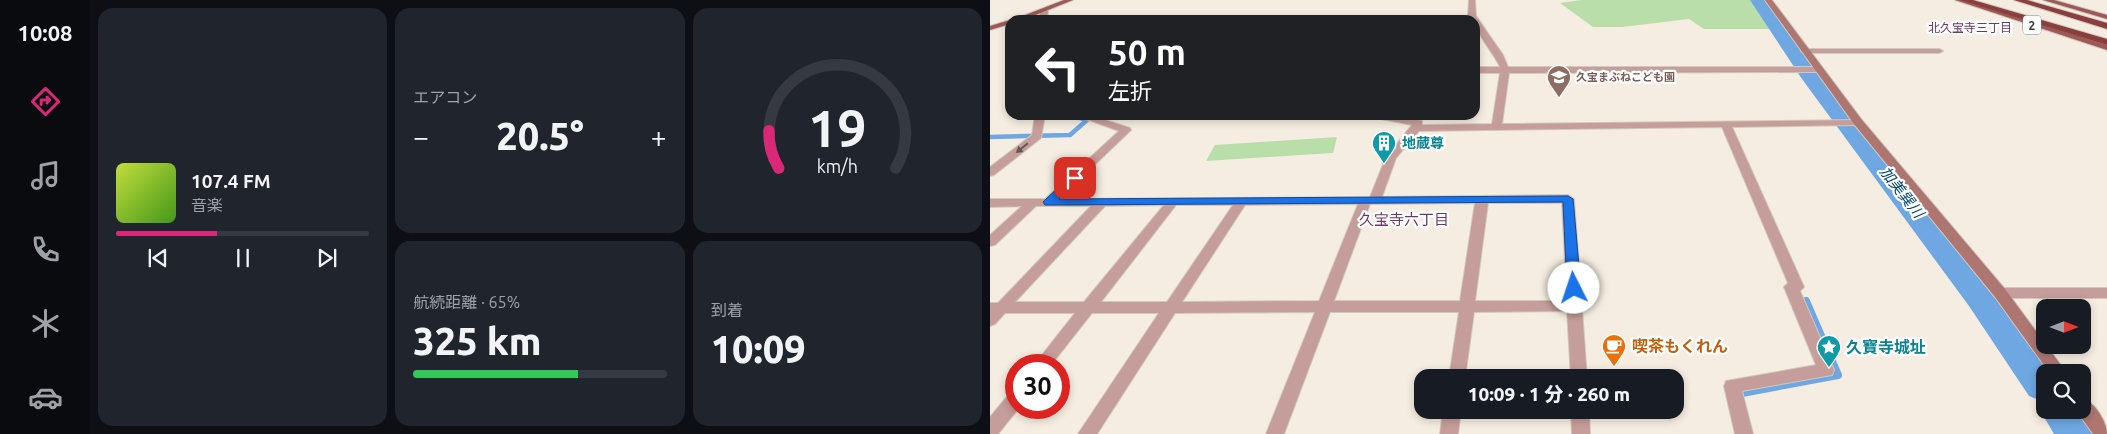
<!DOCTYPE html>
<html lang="ja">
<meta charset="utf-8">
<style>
body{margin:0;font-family:Ubuntu,"Noto Sans JP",sans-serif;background:#20242c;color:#f1f3f6;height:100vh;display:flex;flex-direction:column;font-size:19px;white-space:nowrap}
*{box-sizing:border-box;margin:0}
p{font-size:16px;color:#9ea1a6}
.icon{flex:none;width:28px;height:28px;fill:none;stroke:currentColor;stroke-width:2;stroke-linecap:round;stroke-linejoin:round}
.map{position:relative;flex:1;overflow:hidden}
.drawer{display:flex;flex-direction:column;gap:8px;padding:8px;background:#0d0f14;width:900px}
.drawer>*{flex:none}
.top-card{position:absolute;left:15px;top:15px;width:475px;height:105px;border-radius:15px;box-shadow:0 2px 8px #0003;background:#202124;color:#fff;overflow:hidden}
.needle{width:32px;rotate:90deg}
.buttons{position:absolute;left:1046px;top:299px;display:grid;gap:10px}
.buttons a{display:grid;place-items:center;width:55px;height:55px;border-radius:10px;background:#171b24;box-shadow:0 2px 8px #0003;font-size:25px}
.speed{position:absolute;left:15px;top:354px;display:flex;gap:10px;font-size:25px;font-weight:700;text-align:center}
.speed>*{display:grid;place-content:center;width:65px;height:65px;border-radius:50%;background:#171b24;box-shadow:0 2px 8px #0003;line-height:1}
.speed .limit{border:8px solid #d22;background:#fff;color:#111}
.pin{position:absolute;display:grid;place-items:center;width:42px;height:42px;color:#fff;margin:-21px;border-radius:10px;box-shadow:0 2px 8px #0006}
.me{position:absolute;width:55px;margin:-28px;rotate:356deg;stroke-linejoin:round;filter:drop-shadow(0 0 4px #0008)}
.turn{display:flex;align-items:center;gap:18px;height:105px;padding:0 20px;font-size:22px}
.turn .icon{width:65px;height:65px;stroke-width:2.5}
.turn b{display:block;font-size:35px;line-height:42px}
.big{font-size:38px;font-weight:800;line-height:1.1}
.drawer .card{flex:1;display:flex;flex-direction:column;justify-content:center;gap:8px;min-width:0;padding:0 18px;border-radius:15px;background:#20242c}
.drawer .dial{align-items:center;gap:0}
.dial svg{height:130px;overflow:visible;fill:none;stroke:#363941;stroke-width:7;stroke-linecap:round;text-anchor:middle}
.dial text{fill:#f1f3f6;stroke:none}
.song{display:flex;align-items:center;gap:15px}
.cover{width:60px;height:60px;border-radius:8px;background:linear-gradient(135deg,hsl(70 70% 55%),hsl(100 70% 35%))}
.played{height:5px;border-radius:2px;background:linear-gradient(90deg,#db2777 40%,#363941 40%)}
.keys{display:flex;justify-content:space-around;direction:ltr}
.heat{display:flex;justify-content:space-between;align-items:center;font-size:28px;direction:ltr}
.charge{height:8px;border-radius:4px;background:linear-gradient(90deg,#34c759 65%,#363941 0)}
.drawer .tiles{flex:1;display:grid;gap:8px;grid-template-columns:repeat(3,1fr)}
.card:first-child{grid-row:span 2}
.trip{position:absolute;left:424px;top:369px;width:270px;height:50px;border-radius:15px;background:#171b24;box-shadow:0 2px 8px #0003;font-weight:800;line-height:50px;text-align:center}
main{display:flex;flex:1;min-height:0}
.tab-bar{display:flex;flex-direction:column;width:90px;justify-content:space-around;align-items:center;background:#090b0e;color:#9ea1a6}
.tab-bar .icon{width:35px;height:35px}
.tab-bar .on{color:#db2777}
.tab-bar b{font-size:22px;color:#f1f3f6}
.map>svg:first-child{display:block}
.green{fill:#b9deaa}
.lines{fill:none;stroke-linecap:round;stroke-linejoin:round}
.stream-far1{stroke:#6ea7e2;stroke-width:4.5}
.stream{stroke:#6ea7e2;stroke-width:8}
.river{fill:#6ea7e2;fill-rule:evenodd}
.street-casing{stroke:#d0c9bf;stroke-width:2}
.secondary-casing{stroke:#d0c9bf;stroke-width:2}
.primary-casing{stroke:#d0c9bf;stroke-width:2}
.highway-casing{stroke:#d0c9bf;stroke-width:2}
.street{fill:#c59d9a;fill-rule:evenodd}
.secondary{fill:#ae7671;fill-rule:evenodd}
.primary{fill:#9c5955;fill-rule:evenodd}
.highway{fill:#8b3f3c;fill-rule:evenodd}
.oneway{fill:#665854}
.route{fill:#1a73e8;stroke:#114b97}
.labels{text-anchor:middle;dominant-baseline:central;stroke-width:4.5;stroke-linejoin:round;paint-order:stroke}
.far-education-label{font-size:11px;font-weight:bold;fill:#785e54;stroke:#fff;text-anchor:start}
.shield{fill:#fff;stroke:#787672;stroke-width:1}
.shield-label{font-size:12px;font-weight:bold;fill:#3e3b36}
.far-neighbourhood-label{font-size:12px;fill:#6f3866;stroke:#fff}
.culture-label{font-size:14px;font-weight:bold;fill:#0d838f;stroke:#fff;text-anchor:start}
.water-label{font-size:15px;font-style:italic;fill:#004379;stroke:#fff}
.neighbourhood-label{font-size:15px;fill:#6f3866;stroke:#fff}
.near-food-label{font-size:16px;font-weight:bold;fill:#c56008;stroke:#fff;text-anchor:start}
.near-culture-label{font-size:16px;font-weight:bold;fill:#0d838f;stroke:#fff;text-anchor:start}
</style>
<main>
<nav class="tab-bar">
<b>10:08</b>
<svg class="icon on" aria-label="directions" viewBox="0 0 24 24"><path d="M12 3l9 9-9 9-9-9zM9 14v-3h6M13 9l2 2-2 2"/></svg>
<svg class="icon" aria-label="music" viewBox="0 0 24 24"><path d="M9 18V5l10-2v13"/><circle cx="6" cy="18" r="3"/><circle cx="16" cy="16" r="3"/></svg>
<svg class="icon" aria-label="phone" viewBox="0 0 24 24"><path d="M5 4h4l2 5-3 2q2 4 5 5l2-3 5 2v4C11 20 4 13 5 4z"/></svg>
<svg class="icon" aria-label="climate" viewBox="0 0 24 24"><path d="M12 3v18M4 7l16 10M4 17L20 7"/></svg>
<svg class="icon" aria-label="car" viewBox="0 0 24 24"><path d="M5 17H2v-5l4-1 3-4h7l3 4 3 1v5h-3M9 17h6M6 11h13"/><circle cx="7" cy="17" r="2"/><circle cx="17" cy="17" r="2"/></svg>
</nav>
<section class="drawer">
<div class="tiles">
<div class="card">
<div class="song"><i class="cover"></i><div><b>107.4 FM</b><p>音楽</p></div></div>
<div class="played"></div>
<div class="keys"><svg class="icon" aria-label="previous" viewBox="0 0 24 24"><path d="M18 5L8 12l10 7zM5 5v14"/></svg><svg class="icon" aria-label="pause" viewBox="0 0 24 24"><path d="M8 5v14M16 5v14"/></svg><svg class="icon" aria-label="next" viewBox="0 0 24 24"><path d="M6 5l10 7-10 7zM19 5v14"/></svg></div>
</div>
<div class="card"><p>エアコン</p>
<div class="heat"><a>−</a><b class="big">20.5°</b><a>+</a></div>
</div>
<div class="card dial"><svg viewBox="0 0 100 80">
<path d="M14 69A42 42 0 1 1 86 69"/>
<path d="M14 69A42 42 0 0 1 8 46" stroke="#db2777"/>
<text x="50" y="56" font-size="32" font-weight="700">19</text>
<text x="50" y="72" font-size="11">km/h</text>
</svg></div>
<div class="card"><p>航続距離 · 65%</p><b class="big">325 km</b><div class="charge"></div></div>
<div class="card"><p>到着</p><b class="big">10:09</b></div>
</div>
</section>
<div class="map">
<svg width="1117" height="434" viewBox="0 0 1117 434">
<rect width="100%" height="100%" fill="#f5ede1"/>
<g class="green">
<path d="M 592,0 L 766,0 L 785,29 L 714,29 L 699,19 L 632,27 L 603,27 L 570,3 Z"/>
<path d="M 347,137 L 343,153 L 216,161 L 225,145 Z"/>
</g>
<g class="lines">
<path class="stream-far1" d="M 0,137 L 80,135 L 97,120 L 80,115"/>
<path class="stream" d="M 752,393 L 848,375 L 816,301"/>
<path class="river" d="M 760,0 L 778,0 C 871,127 975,245 1071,370 L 1072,372 L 1055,372 L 1055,410 L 1092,410 L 1092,398 L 1108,419 L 1115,434 L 1064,434 L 1050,410 L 1054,402 L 1039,396 L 979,306 L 812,79 Z"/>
<g class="street-casing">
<g id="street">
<path d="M 479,0 L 485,0 L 486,16 L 513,55 L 518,67 L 831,67 L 832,69 L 828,72 L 519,73 L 512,124 L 872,120 L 873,122 L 868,125 L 742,127 L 814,287 L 810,291 L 844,370 L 842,375 L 752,391 L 763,434 L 745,434 L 734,386 L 736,381 L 826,365 L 794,287 L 798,283 L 732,127 L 429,131 L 406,158 L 392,197 L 578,195 L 584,199 L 597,378 L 581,378 L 577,311 L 484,312 L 475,378 L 459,378 L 469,312 L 340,312 L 294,434 L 276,434 L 325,312 L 185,313 L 107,434 L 88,434 L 169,313 L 102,313 L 61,365 L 44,365 L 85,313 L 15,313 L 5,324 L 0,326 L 0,303 L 8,303 L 101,206 L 46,206 L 5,245 L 0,246 L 0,235 L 32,206 L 0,207 L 0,199 L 55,199 L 129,131 L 85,115 L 100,115 L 140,128 L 141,130 L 69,199 L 380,197 L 396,157 L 422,125 L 386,118 L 381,115 L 402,115 L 428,120 L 432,121 L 432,125 L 502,124 L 510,73 L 485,73 L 485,67 L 510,67 C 504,53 485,33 485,20 L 481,20 L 478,16 ZM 485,203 L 470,301 L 344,301 L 380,204 ZM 498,203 L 572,203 L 577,301 L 485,301 ZM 368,204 L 329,301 L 192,302 L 255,205 ZM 174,205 L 94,302 L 25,302 L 115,206 ZM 186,205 L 243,205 L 177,302 L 111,302 Z"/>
<path d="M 51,9 L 58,11 L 57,20 L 49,20 Z"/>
<path d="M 812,49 L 949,49 L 953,51 L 949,53 L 815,53 L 811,51 Z"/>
<path d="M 45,115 L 55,115 L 51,138 L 4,175 L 0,176 L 0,167 L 42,135 Z"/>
<path d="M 1010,288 L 1117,288 L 1117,298 L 1010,298 L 1005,297 L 1003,293 L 1005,289 Z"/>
<path d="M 26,391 L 26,408 L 29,408 L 8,434 L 0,434 L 0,417 L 20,393 Z"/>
<path d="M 453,410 L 471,410 L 468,434 L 450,434 Z"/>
<path d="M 581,410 L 599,410 L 600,434 L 582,434 Z"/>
</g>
</g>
<g class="secondary-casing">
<g id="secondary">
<path d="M 775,0 L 782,0 L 872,120 L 1015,289 L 1076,372 L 1059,372 L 1005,297 L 864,124 Z"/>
<path d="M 1092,398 C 1105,402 1117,422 1117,434 L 1103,434 L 1086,410 L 1092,410 Z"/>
</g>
</g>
<g class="primary-casing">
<g id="primary">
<path d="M 74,0 L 83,0 L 33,20 L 22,20 Z"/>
<path d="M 965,0 L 975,0 L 1117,45 L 1117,50 Z"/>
<path d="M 1053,0 L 1064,0 L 1117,15 L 1117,19 Z"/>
<path d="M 20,20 L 20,24 L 0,30 L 0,26 Z"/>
</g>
</g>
<g class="highway-casing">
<g id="highway">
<path d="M 970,0 L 983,0 L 1117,39 L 1117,45 Z"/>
<path d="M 1024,0 L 1037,0 L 1117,23 L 1117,29 Z"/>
</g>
</g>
<use href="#street" class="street"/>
<use href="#secondary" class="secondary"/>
<use href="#primary" class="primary"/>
<use href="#highway" class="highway"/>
</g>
<defs><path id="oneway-solid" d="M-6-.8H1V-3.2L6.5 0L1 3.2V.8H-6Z" transform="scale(1.25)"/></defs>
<use class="oneway" href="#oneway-solid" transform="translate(32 148) rotate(141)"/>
<path class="route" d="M 85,175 L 90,178 L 69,199 L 578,196 L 583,199 L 591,288 L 589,292 L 579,292 L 577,288 L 573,202 L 55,205 L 53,202 L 55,200 L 81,176 Z"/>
<defs>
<g id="school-pin" transform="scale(1.25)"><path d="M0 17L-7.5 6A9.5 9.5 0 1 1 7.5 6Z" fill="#8d6e63" stroke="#fff"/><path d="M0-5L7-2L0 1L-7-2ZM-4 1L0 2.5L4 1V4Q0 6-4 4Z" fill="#fff"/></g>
<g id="building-pin" transform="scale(1.25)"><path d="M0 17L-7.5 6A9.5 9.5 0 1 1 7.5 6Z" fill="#0f9aa8" stroke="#fff"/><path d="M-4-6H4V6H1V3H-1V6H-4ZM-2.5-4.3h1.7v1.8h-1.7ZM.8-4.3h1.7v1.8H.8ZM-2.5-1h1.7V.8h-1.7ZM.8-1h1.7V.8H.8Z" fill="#fff"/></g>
<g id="cafe-pin" transform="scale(1.25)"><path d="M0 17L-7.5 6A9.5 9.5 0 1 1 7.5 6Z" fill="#e8710a" stroke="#fff"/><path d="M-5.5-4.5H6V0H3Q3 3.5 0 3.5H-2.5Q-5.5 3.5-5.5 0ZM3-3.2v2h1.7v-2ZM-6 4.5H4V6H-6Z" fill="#fff"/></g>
<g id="sight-pin" transform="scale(1.25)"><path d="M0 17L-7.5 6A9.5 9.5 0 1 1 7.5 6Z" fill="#0f9aa8" stroke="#fff"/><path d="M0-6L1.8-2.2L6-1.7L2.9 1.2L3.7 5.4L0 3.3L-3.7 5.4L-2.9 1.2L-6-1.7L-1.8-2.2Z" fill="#fff"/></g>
</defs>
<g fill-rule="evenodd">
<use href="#school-pin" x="569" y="77"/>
<use href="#building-pin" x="394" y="143"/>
<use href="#cafe-pin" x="624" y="346"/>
<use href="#sight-pin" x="839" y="347"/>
</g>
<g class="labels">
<g class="far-education-label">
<text x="586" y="77">久宝まぶねこども園</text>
</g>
<rect class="shield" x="1033" y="15.5" width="18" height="19" rx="4"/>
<g class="shield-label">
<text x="1042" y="25">2</text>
</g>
<g class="far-neighbourhood-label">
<text x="980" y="27">北久宝寺三丁目</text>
</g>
<g class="culture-label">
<text x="412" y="143">地蔵尊</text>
</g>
<g class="water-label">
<text transform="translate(912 192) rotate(52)">加美巽川</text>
</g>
<g class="neighbourhood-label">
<text x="414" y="219">久宝寺六丁目</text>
</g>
<g class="near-food-label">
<text x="642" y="346">喫茶もくれん</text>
</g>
<g class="near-culture-label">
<text x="856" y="347">久寶寺城址</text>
</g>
</g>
</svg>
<div class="buttons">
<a><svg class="needle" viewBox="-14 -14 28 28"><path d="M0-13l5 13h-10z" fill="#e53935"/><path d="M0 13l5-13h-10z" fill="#9ea1a6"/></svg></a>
<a><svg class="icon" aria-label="search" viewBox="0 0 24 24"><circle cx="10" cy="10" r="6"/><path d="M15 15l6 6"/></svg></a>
</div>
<div class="speed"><div class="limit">30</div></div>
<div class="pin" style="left:85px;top:178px;background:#d93025"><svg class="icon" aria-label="arrive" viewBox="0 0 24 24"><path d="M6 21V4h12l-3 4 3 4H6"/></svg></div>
<svg class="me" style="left:584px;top:288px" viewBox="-20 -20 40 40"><circle r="19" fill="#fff"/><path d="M0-13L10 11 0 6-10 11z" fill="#1a73e8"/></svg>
<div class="trip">10:09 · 1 分 · 260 m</div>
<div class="top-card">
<div class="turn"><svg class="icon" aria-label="left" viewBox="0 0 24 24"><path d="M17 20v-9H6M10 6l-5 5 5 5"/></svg><div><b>50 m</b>左折</div></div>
</div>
</div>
</main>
